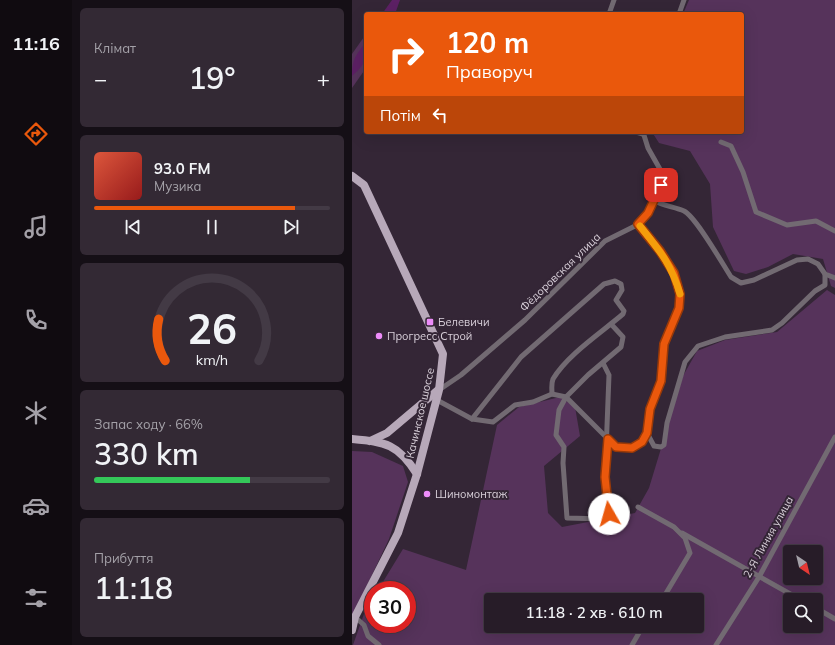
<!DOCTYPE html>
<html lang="uk">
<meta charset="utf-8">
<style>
body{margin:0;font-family:Mulish,sans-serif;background:#332934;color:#f1f3f6;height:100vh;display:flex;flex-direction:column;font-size:15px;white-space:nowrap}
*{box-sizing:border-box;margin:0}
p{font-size:13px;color:#a4a1a8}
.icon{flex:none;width:22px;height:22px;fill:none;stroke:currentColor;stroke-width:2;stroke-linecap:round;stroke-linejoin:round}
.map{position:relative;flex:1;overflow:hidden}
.sheet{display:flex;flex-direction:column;gap:8px;padding:8px;background:#150f16;width:280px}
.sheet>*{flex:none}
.hud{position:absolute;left:12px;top:12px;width:380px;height:122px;border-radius:4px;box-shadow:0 4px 16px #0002,0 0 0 1px #433a45;background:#ea580c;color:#fff;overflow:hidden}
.needle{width:26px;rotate:145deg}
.buttons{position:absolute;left:431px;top:545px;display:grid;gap:8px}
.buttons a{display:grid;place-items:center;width:40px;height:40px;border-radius:4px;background:#271c28;box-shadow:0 4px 16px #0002,0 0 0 1px #433a45;font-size:20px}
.speed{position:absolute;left:12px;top:581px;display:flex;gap:8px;font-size:20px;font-weight:700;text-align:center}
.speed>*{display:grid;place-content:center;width:52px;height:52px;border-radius:50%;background:#271c28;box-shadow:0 4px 16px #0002,0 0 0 1px #433a45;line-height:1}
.speed .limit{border:6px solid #d22;background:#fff;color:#111}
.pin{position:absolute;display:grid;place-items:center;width:34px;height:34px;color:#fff;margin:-17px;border-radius:8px;box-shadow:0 2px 6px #0006}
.me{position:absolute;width:44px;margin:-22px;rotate:353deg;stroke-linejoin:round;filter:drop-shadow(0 0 3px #0008)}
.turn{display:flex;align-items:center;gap:14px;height:84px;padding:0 16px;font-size:18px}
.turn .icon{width:52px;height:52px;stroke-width:2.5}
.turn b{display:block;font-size:28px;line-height:34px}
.then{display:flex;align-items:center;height:38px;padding:0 16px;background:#0003;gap:8px;font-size:15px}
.big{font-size:30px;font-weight:600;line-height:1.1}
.sheet .card{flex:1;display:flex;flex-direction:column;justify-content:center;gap:6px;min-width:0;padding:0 14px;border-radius:6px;background:#332934}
.sheet .dial{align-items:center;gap:0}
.dial svg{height:104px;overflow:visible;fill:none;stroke:#433a45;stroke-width:7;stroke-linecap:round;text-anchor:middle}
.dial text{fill:#f1f3f6;stroke:none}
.song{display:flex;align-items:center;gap:12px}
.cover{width:48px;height:48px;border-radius:6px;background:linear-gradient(135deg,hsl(10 70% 55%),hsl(0 70% 35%))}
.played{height:4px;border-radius:2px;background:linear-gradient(90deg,#ea580c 85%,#433a45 85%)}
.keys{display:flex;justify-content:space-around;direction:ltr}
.heat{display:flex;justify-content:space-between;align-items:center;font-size:22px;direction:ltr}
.charge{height:6px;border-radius:3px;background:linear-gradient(90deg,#34c759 66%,#433a45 0)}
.trip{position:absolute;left:132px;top:593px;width:220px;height:40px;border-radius:4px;background:#271c28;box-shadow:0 4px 16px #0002,0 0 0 1px #433a45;font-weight:600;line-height:40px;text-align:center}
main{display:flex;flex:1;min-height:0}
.tab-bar{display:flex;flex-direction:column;width:72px;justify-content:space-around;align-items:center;background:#100b10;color:#a4a1a8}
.tab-bar .icon{width:28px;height:28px}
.tab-bar .selected{color:#ea580c}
.tab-bar b{font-size:18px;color:#f1f3f6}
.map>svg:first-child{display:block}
.green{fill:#56335b;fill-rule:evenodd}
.water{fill:#5c2064}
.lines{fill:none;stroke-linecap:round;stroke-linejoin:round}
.street{stroke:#726a72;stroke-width:5}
.primary{stroke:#b7a8b9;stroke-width:8}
.route-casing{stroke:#983908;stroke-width:10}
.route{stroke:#ea580c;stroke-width:7}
.slow{stroke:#f59e0b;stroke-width:7}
.poi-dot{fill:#ed8cf9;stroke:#342636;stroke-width:1.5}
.labels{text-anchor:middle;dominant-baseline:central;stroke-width:4;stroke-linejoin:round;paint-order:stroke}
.street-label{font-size:11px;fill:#d9d0da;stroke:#342636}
.poi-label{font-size:11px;fill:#d9d0da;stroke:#342636;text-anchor:start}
</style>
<main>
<nav class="tab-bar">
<b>11:16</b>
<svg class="icon selected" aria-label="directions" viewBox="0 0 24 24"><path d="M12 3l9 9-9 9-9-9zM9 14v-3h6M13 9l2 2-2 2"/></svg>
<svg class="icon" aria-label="music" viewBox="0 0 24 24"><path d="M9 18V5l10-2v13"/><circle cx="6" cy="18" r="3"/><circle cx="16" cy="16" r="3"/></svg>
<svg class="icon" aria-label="phone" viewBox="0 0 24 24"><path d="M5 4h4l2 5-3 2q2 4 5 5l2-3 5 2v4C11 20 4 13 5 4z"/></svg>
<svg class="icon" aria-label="climate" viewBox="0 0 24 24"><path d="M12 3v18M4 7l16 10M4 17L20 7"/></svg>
<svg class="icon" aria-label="car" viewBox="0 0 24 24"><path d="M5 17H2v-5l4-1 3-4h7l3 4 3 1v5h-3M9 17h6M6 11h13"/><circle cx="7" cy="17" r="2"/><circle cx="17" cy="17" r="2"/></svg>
<svg class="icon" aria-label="filters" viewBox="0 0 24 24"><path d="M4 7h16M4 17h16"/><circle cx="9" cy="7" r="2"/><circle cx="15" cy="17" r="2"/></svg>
</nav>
<section class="sheet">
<div class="card"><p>Клімат</p>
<div class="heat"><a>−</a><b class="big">19°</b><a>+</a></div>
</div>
<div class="card">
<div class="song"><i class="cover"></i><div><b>93.0 FM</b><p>Музика</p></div></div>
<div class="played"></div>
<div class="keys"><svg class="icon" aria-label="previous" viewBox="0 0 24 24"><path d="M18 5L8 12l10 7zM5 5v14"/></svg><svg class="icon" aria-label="pause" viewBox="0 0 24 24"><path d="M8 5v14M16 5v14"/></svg><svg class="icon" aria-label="next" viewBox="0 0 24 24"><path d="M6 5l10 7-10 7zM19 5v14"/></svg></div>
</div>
<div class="card dial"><svg viewBox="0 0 100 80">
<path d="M14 69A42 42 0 1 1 86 69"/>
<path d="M14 69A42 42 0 0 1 9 37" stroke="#ea580c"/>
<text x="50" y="56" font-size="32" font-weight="700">26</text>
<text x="50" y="72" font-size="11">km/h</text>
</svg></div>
<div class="card"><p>Запас ходу · 66%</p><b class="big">330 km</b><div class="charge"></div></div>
<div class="card"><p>Прибуття</p><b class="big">11:18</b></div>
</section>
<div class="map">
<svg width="483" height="645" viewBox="0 0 483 645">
<rect width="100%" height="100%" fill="#342636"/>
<g class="green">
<path d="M 337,0 L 483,0 L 483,288 L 479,286 L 471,259 L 441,254 L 416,267 L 394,274 L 382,271 L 361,227 L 358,184 L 338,151 L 307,143 L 300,132 L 390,132 L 390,14 L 331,14 Z"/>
<path d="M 14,34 L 14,68 L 0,88 L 0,54 Z"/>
<path d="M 475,290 L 483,295 L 483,645 L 1,645 L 13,611 L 21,598 L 21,624 L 55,624 L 55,590 L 26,590 L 51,549 L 114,570 L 145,425 L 167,407 L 208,397 L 223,407 L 228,436 L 192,466 L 196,513 L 210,527 L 283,513 L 297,488 L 331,376 L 345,351 L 373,340 L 425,332 ZM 438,552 L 464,552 L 464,578 L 438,578 ZM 139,600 L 345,600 L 345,626 L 139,626 ZM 438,600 L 464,600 L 464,626 L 438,626 Z"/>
<path d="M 0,451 L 20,452 L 51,466 L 56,482 L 37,539 L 0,617 Z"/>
</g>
<g class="water">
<path d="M 40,0 L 48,0 L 43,14 L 30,14 Z"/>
<path d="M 14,42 C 14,59 14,64 0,76 C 0,59 4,55 14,42 Z"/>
</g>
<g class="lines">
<g class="street">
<path d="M 257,14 L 262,0"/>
<path d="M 327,14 L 332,0"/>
<path d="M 284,132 L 291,134"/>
<path d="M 369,142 L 379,146 L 391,172 L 404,212 L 435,225 L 464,221 L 483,231"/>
<path d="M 303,201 C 312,206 323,207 332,211 C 344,217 370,263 379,277 L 389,283 L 402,280 L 445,260 L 456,259 L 466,264 L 473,274 L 483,278"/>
<path d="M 251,363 L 257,375 L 253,477 L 257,514 L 253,519 L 215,518 L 211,463 L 212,447 L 204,435 L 207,410 L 214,397 L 236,375 L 269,347 L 271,337 L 259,324"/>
<path d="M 87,390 L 109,375 L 173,320 L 253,241 L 287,224 L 296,213 L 309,185 L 309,171 L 296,148 L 291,132"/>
<path d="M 83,399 L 120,419 L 141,422 L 163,405 L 181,402 L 200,394 L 214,397 L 264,447 L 280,448 L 290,441 L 295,433 L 298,409 L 309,381 L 312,344 L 327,308 L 328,294 L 322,273 L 309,251 L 287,224"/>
<path d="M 120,419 L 169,357 L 252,284 L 263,281 L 269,284 L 270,290 L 264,300 L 272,311 L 271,314 C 250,332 215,355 201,379 C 199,384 200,389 200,394"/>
<path d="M 295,433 L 302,446 L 309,447 L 312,445 L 315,423 L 333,362 L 346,346 L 373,337 L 420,330 L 430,323 L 463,291 L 473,285 L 473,274"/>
<path d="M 286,507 L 322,527 L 333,538 L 338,553 L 310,600"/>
<path d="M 330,533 L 449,600"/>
<path d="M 464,608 L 483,619"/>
<path d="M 3,617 L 12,625 L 16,636 L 27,645"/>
<path d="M 280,645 L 291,626"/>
<path d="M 364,645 L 407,577 L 483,437"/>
</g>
<g class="primary">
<path d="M 0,176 L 12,185 L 91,354 L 87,390 L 65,474 L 46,533 L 3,617 L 0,630"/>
<path d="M 0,439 C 34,442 46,444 65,474"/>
<path d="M 18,441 L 35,433 L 86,390"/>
</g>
</g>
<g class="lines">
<g class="route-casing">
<path id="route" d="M 257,514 L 253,477 L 256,439 L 264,447 L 280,448 L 290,442 L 295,433 L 298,409 L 309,381 L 312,344 L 327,308 L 328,294 L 322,273 L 308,251 L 286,224 L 296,213 L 309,185"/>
</g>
<use href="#route" class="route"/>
<path class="slow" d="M 288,226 C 307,250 319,263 328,294"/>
</g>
<g class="poi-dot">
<rect x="74" y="318" width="8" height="8" rx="2"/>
<circle cx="27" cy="336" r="4"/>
<circle cx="75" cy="494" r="4"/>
</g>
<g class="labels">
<g class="street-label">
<text transform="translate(208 272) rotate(-44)">Фёдоровская улица</text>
<text transform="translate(68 413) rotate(-77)">Качинское шоссе</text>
<text transform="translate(416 537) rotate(-61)">2-Я Линия улица</text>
</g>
<g class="poi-label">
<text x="86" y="322">Белевичи</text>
<text x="35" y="336">Прогресс Строй</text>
<text x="83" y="494">Шиномонтаж</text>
</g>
</g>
</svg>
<div class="buttons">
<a><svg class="needle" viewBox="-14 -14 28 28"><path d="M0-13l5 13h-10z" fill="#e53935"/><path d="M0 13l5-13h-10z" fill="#a4a1a8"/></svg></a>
<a><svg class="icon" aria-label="search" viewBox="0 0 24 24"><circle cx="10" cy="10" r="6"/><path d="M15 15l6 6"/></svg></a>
</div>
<div class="speed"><div class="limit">30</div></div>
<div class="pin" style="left:309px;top:185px;background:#d93025"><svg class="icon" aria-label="arrive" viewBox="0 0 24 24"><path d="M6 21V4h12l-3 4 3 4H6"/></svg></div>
<svg class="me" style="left:257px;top:514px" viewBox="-20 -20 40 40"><circle r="19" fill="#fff"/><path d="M0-13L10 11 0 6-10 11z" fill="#ea580c"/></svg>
<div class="trip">11:18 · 2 хв · 610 m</div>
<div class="hud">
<div class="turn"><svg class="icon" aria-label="right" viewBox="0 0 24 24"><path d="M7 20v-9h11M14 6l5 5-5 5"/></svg><div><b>120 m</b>Праворуч</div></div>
<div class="then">Потім<svg class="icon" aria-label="left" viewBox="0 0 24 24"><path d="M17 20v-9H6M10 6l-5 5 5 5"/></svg></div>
</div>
</div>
</main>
